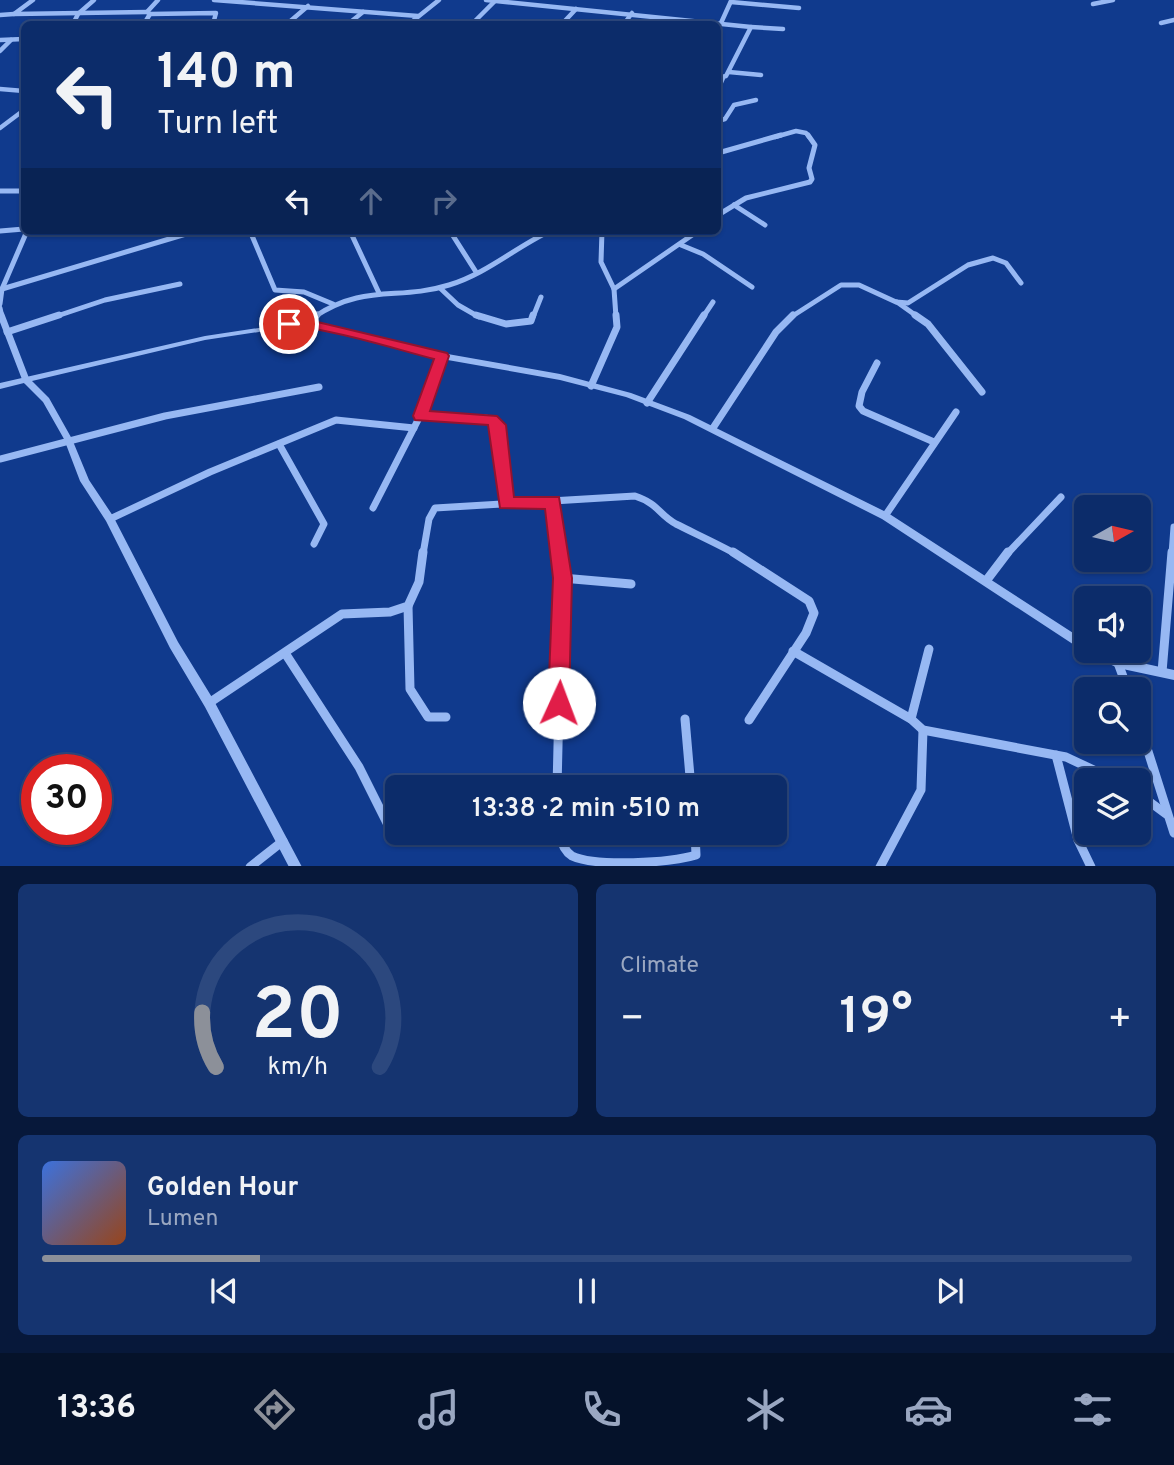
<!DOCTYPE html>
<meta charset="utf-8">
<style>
body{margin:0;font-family:Overpass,sans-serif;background:#153470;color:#f1f3f6;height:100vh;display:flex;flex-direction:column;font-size:26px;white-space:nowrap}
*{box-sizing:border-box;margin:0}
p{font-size:23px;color:#9aa7c1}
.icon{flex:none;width:38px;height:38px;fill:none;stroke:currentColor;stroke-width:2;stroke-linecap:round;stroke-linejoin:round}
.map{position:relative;height:866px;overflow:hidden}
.drawer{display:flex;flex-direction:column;gap:18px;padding:18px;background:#07183a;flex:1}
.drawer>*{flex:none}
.guide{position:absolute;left:21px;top:21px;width:700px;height:214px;border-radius:10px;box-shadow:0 2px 5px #0004,0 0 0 2px #2c487e;background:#0c2c6a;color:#f1f3f6;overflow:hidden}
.needle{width:46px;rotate:82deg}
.controls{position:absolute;left:1074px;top:495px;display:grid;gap:14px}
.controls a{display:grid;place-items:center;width:77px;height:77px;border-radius:10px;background:#0c2c6a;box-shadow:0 2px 5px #0004,0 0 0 2px #2c487e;font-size:35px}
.speed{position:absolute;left:21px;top:754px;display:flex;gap:14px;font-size:35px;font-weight:700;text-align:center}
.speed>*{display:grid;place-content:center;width:91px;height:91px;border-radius:50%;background:#0c2c6a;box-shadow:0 2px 5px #0004,0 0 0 2px #2c487e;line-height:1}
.speed .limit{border:10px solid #d22;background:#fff;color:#111}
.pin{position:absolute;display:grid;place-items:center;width:60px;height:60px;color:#fff;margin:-30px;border:4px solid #fff;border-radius:50%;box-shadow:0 2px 7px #0007}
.me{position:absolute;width:77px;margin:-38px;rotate:2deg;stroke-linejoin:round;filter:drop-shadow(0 0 5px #0008)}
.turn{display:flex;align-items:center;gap:24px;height:147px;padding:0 21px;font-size:32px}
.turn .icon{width:91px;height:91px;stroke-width:2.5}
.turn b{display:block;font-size:49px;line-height:60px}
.lanes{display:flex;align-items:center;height:66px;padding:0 21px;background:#0003;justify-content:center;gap:35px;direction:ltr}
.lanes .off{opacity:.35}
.big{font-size:52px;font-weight:600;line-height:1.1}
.drawer .tile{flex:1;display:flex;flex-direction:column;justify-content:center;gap:10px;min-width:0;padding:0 24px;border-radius:10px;background:#153470}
.drawer .dial{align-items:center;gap:0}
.dial svg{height:182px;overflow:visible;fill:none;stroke:#2c487e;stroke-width:7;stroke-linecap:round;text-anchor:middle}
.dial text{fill:#f1f3f6;stroke:none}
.song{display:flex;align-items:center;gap:21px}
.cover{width:84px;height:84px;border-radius:10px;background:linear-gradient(135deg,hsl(220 70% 55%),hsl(20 70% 35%))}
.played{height:7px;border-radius:4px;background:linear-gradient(90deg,#8c9099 20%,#2c487e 20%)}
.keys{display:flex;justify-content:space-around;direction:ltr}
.heat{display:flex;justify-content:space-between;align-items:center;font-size:38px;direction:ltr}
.drawer .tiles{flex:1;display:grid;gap:18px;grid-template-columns:1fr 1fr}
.tile:last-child{grid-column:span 2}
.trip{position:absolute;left:385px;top:775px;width:402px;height:70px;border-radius:10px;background:#0c2c6a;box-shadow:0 2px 5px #0004,0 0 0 2px #2c487e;font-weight:600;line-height:70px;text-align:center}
.dock{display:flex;height:112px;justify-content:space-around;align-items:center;background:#05122a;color:#9aa7c1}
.dock .icon{width:49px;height:49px}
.dock .selected{color:#8c9099}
.dock b{font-size:32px;color:#f1f3f6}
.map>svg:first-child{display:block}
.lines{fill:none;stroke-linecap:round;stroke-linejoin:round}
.minor-far3{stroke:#97b8f3;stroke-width:4.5}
.minor-far2{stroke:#97b8f3;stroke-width:5}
.minor-far1{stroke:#97b8f3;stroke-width:7}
.minor{stroke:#97b8f3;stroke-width:9}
.tertiary{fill:#97b8f3;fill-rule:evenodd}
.route{fill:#e11d48;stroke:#92132f;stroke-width:2}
</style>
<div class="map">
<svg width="1174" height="867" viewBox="0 0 1174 867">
<rect width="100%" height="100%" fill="#103a8d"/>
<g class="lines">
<g class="minor-far3">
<path d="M 33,0 L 14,14 L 147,12"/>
<path d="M 214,0 L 418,16"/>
<path d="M 486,0 L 751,27 L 726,76 L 718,78"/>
<path d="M 731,2 L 799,8"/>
<path d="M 1093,4 L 1113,0"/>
<path d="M 150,14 L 216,13 L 213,24"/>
<path d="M 0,15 L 14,14"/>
<path d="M 721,23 L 731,1"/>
<path d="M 1161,23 L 1174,20"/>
<path d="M 73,24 L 78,14 L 94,0"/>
<path d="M 144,24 L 150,14 L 147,12 L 158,0"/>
<path d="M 287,24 L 308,6"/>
<path d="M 348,24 L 363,12"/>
<path d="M 409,24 L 439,0"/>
<path d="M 472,24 L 495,1"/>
<path d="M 562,24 L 576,9"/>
<path d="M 624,24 L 632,13"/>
<path d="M 751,27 L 783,29"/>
<path d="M 0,40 L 24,39"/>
<path d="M 0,51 L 11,40"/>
<path d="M 729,72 L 761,75"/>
<path d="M 0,89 L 24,91"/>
<path d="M 718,89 L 723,78"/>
<path d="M 718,121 L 725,119 L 734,105 L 756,100"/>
<path d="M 0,128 L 24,110"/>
<path d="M 775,137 L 796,131 L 806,133 L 809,137"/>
</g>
<g class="minor-far2">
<path d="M 718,153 L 781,135"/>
<path d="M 0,191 L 24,191"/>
<path d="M 734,205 L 765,225"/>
<path d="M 718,215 L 746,198 L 810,182 L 812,179 L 809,168 L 815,145 L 808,135"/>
<path d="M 0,231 L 24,229"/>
<path d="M 250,231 L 275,290 L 304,292 L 333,304"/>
<path d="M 350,231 L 379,293"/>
<path d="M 450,231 L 476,272"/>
<path d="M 602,231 L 601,262 L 614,289 L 616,317"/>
<path d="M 681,245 L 703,254 L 752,287"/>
<path d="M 440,288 L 458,305 L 479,317"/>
<path d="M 2,289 L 196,231"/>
<path d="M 614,289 L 698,231"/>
<path d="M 897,302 L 918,317"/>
<path d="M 0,304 L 2,289 L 27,231"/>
<path d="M 0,308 L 2,317"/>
<path d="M 54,317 L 105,300 L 180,284"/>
<path d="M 314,317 C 365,283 398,301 449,285 C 486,274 516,247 550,231"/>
<path d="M 533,317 L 541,297"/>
<path d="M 703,317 L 713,302"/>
<path d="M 791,317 L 841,285 L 859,285 L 896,302 L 908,303 L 968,265 L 993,258 L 1006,263 L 1021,283"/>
</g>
<g class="minor-far1">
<path d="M 1,315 L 26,380"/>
<path d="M 476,315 L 506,324 L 531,321 L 533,315"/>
<path d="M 915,315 L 928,324 L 982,392"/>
<path d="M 305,323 L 317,315"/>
<path d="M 7,332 L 59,315"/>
<path d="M 877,363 L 862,392 L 859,406 L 863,411 L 934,442"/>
<path d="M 591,386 L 617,327 L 616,315"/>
<path d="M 647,403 L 704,315"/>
<path d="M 420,416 L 484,418 L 492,419 L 498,425 L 506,503"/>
<path d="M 713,428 L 776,332 L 793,315"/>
<path d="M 279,444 L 324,524 L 314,544"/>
<path d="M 0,459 L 165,416 L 319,387"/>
<path d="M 553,502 L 559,554"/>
<path d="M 373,508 L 420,416 L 442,356"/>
<path d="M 885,516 L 956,412"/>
<path d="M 110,519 L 210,472 L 336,420 L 414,428"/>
<path d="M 423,554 L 429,519 L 435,508 L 635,496 C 659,504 658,514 676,524 C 696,534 716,543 736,554"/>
<path d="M 1007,554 L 1061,497"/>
<path d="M 1172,554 L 1174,527"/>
</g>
<g class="minor">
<path d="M 733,552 L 809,601 L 814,613 L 806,633 L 749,720"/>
<path d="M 562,578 L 631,584"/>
<path d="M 986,581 L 1008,552"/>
<path d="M 408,606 L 410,689 L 428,717 L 446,717"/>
<path d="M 793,651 L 911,719 L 923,730 L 1066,757 L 1115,780"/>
<path d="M 285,653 L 359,767 L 395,839"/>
<path d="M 1118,663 L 1128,690"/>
<path d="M 1162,672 L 1172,552"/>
<path d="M 209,703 L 342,614 L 390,612 L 408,606 L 419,582 L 423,552"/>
<path d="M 685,719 L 691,788"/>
<path d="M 911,719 L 929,649"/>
<path d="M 1139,723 L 1174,833"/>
<path d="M 1056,755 L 1078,840 L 1091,867"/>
<path d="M 557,788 L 562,578 L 559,552"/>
<path d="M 1139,794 L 1166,814"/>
<path d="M 559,833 C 561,842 564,851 572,856 C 596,867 670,863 696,855 L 695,833"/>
<path d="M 250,867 L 283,841"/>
<path d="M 880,867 L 921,790 L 923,730"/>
</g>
<path class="tertiary" d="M 305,321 L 442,353 L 560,374 L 631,393 L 690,415 L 888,513 L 1087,642 L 1087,651 L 1104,651 L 1119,658 L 1174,670 L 1174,680 L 1118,668 L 1088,654 L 882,519 L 684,419 L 626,397 L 560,380 L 442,359 L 305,325 L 205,340 L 32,381 L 49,398 L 72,439 L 89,480 L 113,516 L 178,642 L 213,699 L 302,867 L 289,867 L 205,707 L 170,648 L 106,521 L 80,481 L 64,439 L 43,402 L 24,383 L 0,389 L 0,383 L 205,336 Z"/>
</g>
<path class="route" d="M 305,319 L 447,353 L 449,356 L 430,411 L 497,416 L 506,425 L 514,497 L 559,497 L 572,578 L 569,703 L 566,710 L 559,713 L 552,710 L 548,703 L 553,578 L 545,509 L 500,508 L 488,425 L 415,420 L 413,416 L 434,359 C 396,349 358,337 320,330 C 308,328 290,331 282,324 L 285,321 Z"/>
</svg>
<div class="controls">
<a><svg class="needle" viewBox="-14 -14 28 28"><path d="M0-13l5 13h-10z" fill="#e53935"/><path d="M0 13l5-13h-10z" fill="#9aa7c1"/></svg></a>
<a><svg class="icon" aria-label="sound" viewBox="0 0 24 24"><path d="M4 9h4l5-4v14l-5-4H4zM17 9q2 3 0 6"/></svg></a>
<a><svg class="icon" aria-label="search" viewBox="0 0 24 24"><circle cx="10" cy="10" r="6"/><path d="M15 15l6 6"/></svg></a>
<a><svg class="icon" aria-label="layers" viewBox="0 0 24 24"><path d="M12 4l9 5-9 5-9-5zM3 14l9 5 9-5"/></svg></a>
</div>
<div class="speed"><div class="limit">30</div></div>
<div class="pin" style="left:289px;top:324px;background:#d93025"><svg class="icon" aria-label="arrive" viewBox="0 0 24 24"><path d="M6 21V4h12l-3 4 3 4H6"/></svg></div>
<svg class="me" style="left:559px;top:703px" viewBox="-20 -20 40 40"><circle r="19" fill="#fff"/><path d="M0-13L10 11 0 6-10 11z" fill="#e11d48"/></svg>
<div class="trip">13:38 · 2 min · 510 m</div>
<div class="guide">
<div class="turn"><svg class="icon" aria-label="left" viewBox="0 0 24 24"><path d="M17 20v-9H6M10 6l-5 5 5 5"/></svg><div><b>140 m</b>Turn left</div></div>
<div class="lanes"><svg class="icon" aria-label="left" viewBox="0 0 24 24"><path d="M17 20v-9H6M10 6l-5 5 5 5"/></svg><svg class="icon off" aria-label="ahead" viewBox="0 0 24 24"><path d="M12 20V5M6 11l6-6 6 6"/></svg><svg class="icon off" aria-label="right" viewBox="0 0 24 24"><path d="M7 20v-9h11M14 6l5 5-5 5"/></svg></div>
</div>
</div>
<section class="drawer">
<div class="tiles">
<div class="tile dial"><svg viewBox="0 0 100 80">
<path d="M14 69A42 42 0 1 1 86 69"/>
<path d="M14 69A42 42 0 0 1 8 45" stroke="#8c9099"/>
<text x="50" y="56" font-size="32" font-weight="700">20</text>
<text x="50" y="72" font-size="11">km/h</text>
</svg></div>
<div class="tile"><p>Climate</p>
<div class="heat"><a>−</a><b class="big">19°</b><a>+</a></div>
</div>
<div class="tile">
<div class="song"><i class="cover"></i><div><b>Golden Hour</b><p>Lumen</p></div></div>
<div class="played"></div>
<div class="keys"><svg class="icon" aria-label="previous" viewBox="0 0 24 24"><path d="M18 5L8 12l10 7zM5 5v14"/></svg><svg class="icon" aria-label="pause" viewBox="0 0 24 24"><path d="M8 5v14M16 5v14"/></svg><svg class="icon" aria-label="next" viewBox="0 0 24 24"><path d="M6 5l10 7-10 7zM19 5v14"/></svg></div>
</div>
</div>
</section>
<nav class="dock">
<b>13:36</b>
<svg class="icon selected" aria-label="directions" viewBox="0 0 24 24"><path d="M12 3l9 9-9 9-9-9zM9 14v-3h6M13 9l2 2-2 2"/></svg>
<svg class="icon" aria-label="music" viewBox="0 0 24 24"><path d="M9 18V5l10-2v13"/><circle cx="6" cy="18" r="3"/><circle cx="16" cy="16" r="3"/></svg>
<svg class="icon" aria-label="phone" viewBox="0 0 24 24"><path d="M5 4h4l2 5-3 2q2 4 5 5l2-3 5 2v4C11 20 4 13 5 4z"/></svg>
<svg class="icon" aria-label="climate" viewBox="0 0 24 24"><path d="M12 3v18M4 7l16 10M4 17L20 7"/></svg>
<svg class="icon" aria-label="car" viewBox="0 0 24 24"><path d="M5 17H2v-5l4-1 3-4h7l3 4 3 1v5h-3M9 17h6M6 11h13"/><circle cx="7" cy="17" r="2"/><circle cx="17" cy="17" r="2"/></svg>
<svg class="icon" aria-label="filters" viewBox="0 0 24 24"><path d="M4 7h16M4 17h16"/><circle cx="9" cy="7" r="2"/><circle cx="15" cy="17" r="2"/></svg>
</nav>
